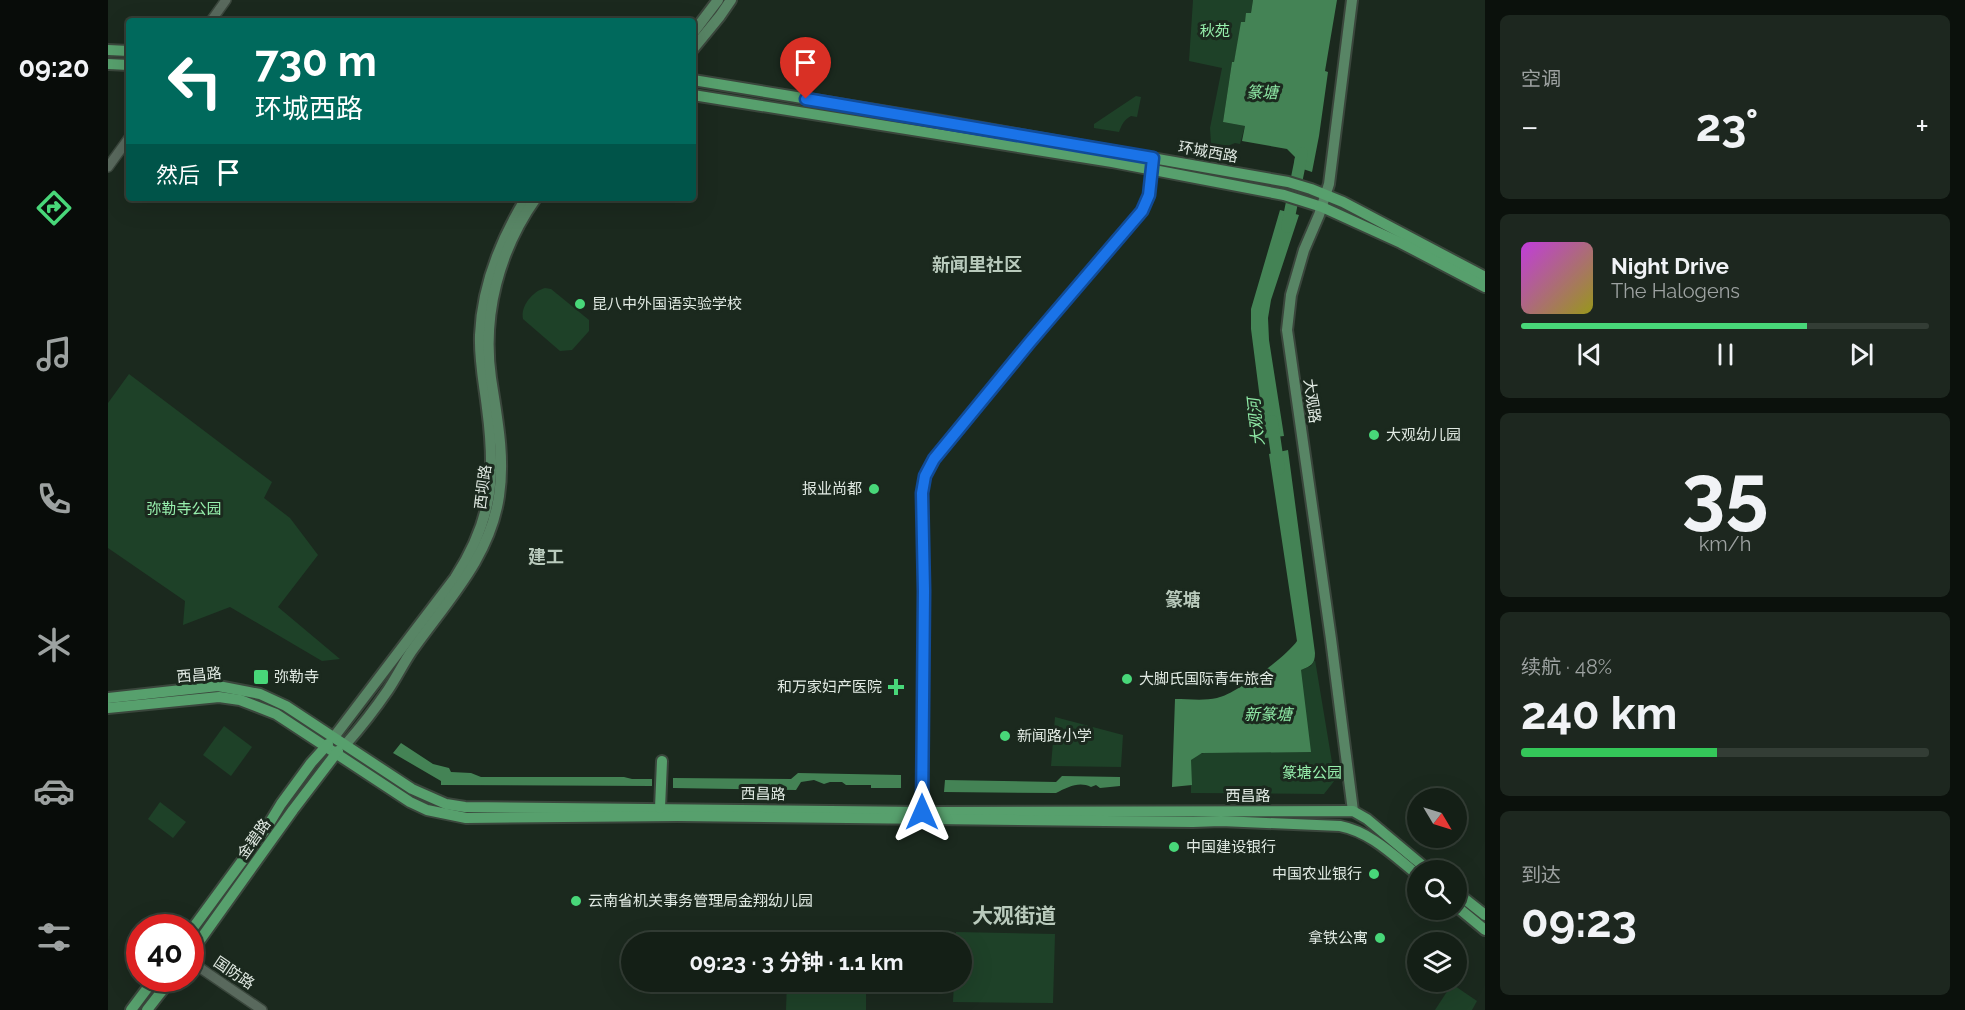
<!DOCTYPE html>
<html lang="zh">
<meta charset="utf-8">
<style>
body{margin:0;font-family:Raleway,"Noto Sans SC",sans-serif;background:#1d271f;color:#f1f3f6;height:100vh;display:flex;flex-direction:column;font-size:22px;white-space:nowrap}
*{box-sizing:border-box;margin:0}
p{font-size:20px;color:#9da2a1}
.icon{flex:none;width:33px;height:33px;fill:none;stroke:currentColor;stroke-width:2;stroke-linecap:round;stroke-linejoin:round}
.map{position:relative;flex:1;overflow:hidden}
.panel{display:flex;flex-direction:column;gap:15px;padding:15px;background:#0b110c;width:480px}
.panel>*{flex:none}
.top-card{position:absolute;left:18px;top:18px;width:570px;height:183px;border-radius:6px;box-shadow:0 6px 24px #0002,0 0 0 2px #333d35;background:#00695c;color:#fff;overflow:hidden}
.needle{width:39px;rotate:128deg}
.buttons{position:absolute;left:1299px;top:788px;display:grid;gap:12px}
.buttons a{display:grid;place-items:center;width:60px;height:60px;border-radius:50%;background:#141f16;box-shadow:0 6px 24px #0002,0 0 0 2px #333d35;font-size:30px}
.speed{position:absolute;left:18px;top:914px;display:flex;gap:12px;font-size:30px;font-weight:700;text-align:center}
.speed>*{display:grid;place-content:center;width:78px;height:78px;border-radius:50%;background:#141f16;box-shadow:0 6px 24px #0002,0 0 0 2px #333d35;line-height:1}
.speed .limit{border:9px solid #d22;background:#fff;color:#111}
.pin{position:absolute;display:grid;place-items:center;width:51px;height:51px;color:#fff;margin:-62px -26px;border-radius:50% 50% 50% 0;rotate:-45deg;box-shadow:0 0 6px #0007}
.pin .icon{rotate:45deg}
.me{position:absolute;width:66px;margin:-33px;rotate:0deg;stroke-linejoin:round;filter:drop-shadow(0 0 4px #0008)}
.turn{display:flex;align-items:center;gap:21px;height:126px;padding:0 30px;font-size:27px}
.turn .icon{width:78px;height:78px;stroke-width:2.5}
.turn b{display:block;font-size:42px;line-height:51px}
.then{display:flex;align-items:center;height:57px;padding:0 30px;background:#0003;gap:12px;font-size:22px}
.big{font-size:45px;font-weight:700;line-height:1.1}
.panel .widget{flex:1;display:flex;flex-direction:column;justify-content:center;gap:9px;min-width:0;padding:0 21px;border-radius:9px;background:#1d271f}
.panel .dial{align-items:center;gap:0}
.dial b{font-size:78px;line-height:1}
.song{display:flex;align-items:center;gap:18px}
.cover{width:72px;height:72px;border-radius:9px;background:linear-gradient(135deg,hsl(290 70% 55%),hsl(60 70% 35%))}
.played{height:6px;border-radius:3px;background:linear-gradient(90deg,#48d779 70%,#333d35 70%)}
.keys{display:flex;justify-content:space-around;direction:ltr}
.heat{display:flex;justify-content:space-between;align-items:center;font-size:33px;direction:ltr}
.charge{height:9px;border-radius:4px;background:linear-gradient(90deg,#34c759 48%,#333d35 0)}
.trip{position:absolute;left:513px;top:932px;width:351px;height:60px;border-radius:30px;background:#141f16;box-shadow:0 6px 24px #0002,0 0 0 2px #333d35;font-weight:700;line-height:60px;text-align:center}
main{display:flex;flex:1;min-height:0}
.tab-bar{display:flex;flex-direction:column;width:108px;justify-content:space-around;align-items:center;background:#080c09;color:#9da2a1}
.tab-bar .icon{width:42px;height:42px}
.tab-bar .on{color:#48d779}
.tab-bar b{font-size:27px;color:#f1f3f6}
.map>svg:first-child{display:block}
.green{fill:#1e4128}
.water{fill:#448355}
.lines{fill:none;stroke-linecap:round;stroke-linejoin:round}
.river{stroke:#448355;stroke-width:12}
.tertiary-casing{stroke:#3a463c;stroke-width:12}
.secondary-casing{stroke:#3a463c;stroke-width:14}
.primary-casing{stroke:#3a463c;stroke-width:14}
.tertiary{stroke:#59695d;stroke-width:9}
.secondary{stroke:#588565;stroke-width:10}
.primary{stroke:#57a06d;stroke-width:10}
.route-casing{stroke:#114b97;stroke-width:15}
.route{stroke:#1a73e8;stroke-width:10}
.poi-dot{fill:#48d779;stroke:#1b291e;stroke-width:2}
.labels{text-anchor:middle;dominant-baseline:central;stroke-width:6;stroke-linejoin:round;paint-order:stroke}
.park-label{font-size:15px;fill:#97f0ad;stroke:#1b291e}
.street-label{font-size:15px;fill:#e0e9e2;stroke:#1b291e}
.poi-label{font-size:15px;fill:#e0e9e2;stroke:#1b291e;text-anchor:start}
.water-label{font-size:16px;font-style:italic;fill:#8ee8a5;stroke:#1b291e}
.quarter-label{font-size:18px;font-weight:bold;fill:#b9cabc;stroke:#1b291e}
.district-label{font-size:21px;font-weight:bold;fill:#b9cabc;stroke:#1b291e}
</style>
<main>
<nav class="tab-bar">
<b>09:20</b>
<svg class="icon on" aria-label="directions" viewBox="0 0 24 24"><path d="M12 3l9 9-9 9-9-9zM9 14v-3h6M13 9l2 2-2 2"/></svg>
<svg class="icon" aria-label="music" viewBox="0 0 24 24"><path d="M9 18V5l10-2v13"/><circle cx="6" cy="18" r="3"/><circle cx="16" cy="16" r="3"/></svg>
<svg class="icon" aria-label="phone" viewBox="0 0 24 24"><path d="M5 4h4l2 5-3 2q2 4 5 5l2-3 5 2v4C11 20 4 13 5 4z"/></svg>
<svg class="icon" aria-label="climate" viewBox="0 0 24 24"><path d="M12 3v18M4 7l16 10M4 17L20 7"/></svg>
<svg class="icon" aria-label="car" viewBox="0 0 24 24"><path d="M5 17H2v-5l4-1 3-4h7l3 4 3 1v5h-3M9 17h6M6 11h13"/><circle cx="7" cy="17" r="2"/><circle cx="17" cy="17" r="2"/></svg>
<svg class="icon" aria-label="filters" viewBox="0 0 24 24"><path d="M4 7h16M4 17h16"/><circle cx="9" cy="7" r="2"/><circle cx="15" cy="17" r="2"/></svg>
</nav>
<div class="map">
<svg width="1377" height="1010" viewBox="0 0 1377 1010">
<rect width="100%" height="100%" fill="#1b291e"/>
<g class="green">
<path d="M 1085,0 L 1145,0 L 1143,13 L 1137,22 L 1134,22 L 1126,62 L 1124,62 L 1115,122 L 1137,126 L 1132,144 L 1127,143 L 1117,147 L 1103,144 L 1102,128 L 1114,68 L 1081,61 Z"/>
<path d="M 1028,96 L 1033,97 L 1029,117 L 1023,116 C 1016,120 1014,124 1011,132 L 986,128 L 986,124 Z"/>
<path d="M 437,288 L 443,289 L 481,320 L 481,331 L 464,350 L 452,351 L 415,319 C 412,306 425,291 437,288 Z"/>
<path d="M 21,374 L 164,482 L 156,498 L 182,518 L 210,555 L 170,607 L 232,659 L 214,661 L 122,607 L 75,625 L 77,601 L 0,548 L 0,403 Z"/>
<path d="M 1207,660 L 1227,780 L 1216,794 L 1083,793 L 1083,760 C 1093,748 1116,753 1131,753 L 1193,670 L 1203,666 Z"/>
<path d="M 947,717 L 1015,735 L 1013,767 L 943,766 Z"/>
<path d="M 116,726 L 144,747 L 123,776 L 95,755 Z"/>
<path d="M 52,802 L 78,822 L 65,838 L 40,819 Z"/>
<path d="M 848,932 L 947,934 L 945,1003 L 845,1002 L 846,981 L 854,981 L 854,942 L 848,942 Z"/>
<path d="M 679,981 L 758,981 L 758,1010 L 678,1010 Z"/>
<path d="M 1344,984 L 1369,1001 L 1364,1010 L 1327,1010 Z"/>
</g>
<g class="water">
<path d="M 1145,0 L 1229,0 L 1217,71 L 1220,72 L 1211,136 L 1204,172 L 1186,166 L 1187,157 L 1179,149 L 1134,141 L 1137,126 L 1115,122 L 1124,62 L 1126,62 L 1133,22 L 1137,22 L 1138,13 L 1143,13 Z"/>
<path d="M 1172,210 L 1191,215 L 1163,300 L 1160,318 L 1161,340 L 1176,436 L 1157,438 L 1143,329 L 1143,309 Z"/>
<path d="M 1180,450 L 1207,653 C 1207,664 1203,666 1193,670 L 1203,752 L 1094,753 L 1083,760 L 1084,785 L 1064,787 L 1067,699 C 1080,699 1096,701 1109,698 C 1127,695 1179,656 1189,641 L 1161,454 Z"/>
<path d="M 293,743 L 325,764 L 341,768 L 343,772 L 363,773 L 373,777 L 516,777 L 524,779 L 544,779 L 544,786 L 333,785 L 333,781 L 285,753 Z"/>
<path d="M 690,773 L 793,775 L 793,788 L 763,788 L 763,785 L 738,785 L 734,782 L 722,782 L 716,784 L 706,780 L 693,782 L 688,790 L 565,788 L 565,778 L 683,779 Z"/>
<path d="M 954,776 L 1012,777 L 1012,786 L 992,788 L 988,785 L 983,787 C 971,781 960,787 948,793 L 836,792 L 837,780 L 948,782 Z"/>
</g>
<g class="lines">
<g class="river">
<path d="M 1179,227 L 1194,153"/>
<path d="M 1164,421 L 1171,469"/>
</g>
<g class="tertiary-casing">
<g id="tertiary">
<path d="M 103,21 L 118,0"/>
<path d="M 0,167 L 21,138"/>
<path d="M 814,812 L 816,591 L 814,493 L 817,476 L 827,459 L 922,342 L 1034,211 L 1041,195 L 1045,158"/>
<path d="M 82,961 L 154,1010"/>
</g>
</g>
<g class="secondary-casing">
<g id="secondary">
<path d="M 1244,0 L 1221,184 L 1211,215 L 1196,250 L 1183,295 L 1179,330 L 1223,639 L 1245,811"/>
<path d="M 585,33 L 610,0"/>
<path d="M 585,49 L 612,16 L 623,0"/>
<path d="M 226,737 L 347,578 C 385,519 388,476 379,408 C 376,383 371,360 372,335 C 374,286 393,239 418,198"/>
<path d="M 238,744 C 253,727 267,709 280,690 C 288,678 295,664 303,652 C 338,602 382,558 391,496 C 397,456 389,418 383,378 C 374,315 391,250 428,198"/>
</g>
</g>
<g class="primary-casing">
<g id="primary">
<path d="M 0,50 L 21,51"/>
<path d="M 0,64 L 21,65"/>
<path d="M 585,80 L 834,121 L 1180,182 L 1203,189 L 1235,202 L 1377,277"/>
<path d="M 585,95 L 1004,162 L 1176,195 L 1214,207 L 1293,243 L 1377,287"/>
<path d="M 0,698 L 110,686 L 152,694 L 178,706 L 304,789 L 338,804 L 357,807 L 814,812 L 1245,811 L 1259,819 L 1320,870"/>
<path d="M 0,708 L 111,697 L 132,700 L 168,714 L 302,802 L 319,810 L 358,818 L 570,816 L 1085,822 L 1113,821 L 1232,826 C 1263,832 1286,856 1310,875"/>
<path d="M 552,808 L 554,761"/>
<path d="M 1348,892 L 1377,915"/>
<path d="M 1348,906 L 1377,930"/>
<path d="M 82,932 L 159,827 L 173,804 L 203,763 L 220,744"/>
<path d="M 82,954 L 185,810 L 230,751"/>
<path d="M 23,1010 L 47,978"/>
<path d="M 39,1010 L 64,978"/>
</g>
</g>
<use href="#tertiary" class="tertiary"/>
<use href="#secondary" class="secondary"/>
<use href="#primary" class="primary"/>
</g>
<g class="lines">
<g class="route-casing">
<path id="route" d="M 698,99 L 1045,158 L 1041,195 L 1034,211 L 922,342 L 826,459 L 817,476 L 814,493 L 816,591 L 814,812"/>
</g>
<use href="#route" class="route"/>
</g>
<g class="poi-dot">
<circle cx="472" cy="304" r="6"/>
<circle cx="1266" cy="435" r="6"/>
<circle cx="766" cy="489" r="6"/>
<rect x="145" y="669" width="16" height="16" rx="3"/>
<circle cx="1019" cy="679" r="6"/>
<path d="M785 678h6v6h6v6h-6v6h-6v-6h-6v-6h6z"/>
<circle cx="897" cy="736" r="6"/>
<circle cx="1066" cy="847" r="6"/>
<circle cx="1266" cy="874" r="6"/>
<circle cx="468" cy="901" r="6"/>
<circle cx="1272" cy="938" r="6"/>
</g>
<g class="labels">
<g class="park-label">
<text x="1107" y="31">秋苑</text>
<text x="76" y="509">弥勒寺公园</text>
<text x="1204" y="773">篆塘公园</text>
</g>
<g class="street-label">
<text transform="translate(1100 152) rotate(10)">环城西路</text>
<text transform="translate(1204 401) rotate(82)">大观路</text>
<text transform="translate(375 487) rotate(-83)">西坝路</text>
<text transform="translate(91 675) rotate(-5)">西昌路</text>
<text transform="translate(655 794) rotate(1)">西昌路</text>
<text x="1140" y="796">西昌路</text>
<text transform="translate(146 839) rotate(-55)">金碧路</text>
<text transform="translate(126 973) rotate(34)">国防路</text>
</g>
<g class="poi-label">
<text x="484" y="304">昆八中外国语实验学校</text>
<text x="1278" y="435">大观幼儿园</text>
<text x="754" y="489" text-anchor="end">报业尚都</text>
<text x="166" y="677">弥勒寺</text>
<text x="1031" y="679">大脚氏国际青年旅舍</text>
<text x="774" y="687" text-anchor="end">和万家妇产医院</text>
<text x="909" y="736">新闻路小学</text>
<text x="1078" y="847">中国建设银行</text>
<text x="1254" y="874" text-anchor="end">中国农业银行</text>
<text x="480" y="901">云南省机关事务管理局金翔幼儿园</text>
<text x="1260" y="938" text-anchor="end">拿铁公寓</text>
</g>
<g class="water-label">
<text x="1154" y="92">篆塘</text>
<text transform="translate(1148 422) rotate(-96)">大观河</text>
<text x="1160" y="714">新篆塘</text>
</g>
<g class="quarter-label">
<text x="869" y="264">新闻里社区</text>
<text x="438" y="556">建工</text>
<text x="1075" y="599">篆塘</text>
</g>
<g class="district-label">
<text x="906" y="915">大观街道</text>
</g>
</g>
</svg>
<div class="buttons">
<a><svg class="needle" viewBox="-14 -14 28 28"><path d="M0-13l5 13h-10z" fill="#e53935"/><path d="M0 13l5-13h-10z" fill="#9da2a1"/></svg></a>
<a><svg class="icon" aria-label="search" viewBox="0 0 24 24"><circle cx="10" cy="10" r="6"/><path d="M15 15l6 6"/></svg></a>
<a><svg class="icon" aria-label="layers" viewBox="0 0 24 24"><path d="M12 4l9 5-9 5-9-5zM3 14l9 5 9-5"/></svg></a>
</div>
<div class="speed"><div class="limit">40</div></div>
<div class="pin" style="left:698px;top:99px;background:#d93025"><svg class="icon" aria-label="arrive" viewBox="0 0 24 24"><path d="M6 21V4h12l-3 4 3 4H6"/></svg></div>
<svg class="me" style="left:814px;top:812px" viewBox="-20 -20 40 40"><path d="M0-17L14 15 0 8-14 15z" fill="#1a73e8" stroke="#fff" stroke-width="4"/></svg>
<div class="trip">09:23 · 3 分钟 · 1.1 km</div>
<div class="top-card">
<div class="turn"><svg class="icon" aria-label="left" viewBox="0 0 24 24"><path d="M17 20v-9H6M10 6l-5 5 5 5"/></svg><div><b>730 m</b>环城西路</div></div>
<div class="then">然后<svg class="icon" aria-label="arrive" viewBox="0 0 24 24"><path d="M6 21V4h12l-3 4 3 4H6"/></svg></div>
</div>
</div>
<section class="panel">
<div class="widget"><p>空调</p>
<div class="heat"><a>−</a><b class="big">23°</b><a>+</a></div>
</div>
<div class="widget">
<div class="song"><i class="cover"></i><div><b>Night Drive</b><p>The Halogens</p></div></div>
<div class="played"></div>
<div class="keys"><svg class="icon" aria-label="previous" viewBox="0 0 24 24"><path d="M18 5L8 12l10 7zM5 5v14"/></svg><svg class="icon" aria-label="pause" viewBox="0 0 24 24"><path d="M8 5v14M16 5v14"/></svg><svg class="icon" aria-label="next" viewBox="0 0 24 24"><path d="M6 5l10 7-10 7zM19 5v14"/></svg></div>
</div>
<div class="widget dial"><b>35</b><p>km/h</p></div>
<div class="widget"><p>续航 · 48%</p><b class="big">240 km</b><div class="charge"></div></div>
<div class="widget"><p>到达</p><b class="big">09:23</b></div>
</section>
</main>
